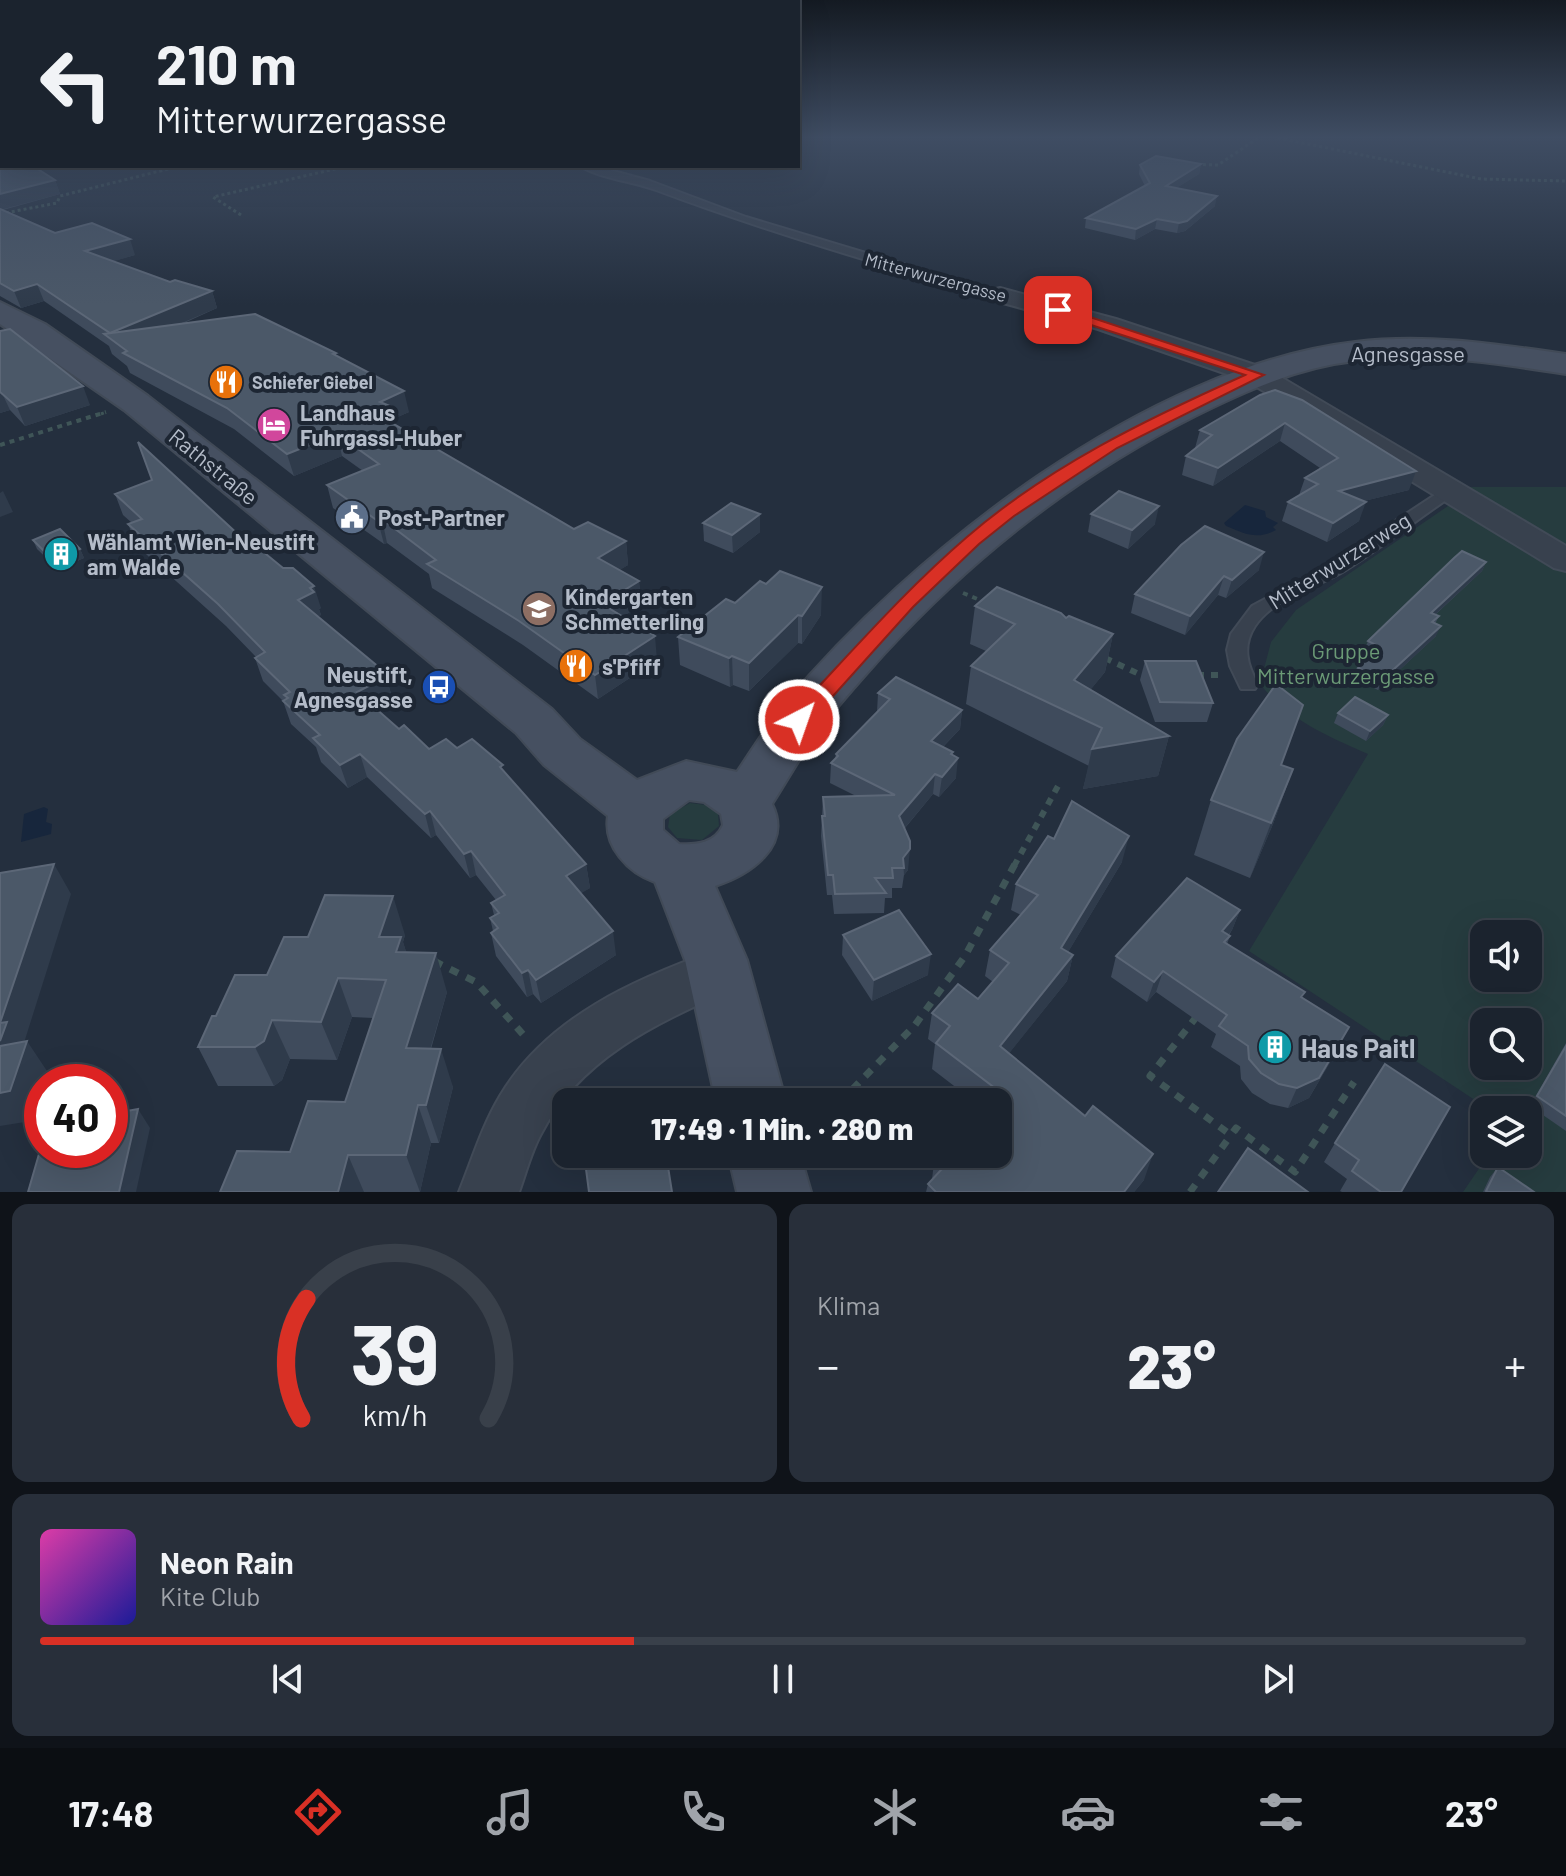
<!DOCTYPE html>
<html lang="de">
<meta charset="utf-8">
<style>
body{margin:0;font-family:Barlow,sans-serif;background:#282f3a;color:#f1f3f6;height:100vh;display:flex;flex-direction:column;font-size:30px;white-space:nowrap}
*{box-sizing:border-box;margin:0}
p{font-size:26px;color:#a0a4aa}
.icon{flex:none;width:44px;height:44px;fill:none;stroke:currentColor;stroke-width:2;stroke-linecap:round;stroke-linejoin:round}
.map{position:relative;height:1192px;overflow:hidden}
.sheet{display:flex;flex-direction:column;gap:12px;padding:12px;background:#0f1319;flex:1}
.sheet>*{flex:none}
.hud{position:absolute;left:0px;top:0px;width:800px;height:168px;box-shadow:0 8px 32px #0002,0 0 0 2px #39404a;background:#1b232e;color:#f1f3f6;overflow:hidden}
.tools{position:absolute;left:1470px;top:920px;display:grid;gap:16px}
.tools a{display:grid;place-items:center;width:72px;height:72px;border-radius:16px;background:#1b232e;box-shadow:0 8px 32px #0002,0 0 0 2px #39404a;font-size:40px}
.speed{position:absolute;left:24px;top:1064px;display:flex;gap:16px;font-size:40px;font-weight:700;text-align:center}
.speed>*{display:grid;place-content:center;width:104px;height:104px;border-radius:50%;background:#1b232e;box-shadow:0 8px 32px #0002,0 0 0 2px #39404a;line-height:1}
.speed .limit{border:12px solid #d22;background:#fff;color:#111}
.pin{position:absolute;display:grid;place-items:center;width:68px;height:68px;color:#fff;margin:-34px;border-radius:16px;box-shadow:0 4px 12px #0006}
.me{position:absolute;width:88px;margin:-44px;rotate:41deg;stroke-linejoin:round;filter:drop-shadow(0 0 6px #0008)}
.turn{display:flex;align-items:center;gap:28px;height:168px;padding:0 24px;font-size:36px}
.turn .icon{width:104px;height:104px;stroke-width:2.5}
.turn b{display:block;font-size:56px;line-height:68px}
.big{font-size:60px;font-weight:800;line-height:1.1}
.sheet .tile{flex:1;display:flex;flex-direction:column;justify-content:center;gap:12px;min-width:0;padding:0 28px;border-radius:16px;background:#282f3a}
.sheet .dial{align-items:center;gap:0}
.dial svg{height:208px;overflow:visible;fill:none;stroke:#39404a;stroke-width:7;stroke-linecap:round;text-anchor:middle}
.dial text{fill:#f1f3f6;stroke:none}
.song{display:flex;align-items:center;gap:24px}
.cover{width:96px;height:96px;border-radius:12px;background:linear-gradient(135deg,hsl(320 70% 55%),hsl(240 70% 35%))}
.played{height:8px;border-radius:4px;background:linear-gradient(90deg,#d93025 40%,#39404a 40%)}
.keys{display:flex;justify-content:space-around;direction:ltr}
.heat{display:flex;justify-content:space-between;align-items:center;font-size:44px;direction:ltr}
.sheet .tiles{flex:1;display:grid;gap:12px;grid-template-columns:1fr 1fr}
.tile:last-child{grid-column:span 2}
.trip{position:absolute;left:552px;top:1088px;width:460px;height:80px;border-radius:16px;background:#1b232e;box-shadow:0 8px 32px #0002,0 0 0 2px #39404a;font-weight:800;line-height:80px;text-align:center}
.dock{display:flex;height:128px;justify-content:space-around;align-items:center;background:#0b0e12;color:#a0a4aa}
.dock .icon{width:56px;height:56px}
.dock .active{color:#d93025}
.dock b{font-size:36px;color:#f1f3f6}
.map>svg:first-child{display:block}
.green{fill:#263c3f;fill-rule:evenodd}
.water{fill:#17263c}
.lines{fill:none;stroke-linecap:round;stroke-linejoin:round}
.lane-casing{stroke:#414a57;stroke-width:4}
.street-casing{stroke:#414a57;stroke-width:4}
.secondary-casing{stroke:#414a57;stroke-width:4}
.path-far3{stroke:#3f5557;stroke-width:3;stroke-dasharray:3 3;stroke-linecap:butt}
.path-far2{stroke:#3f5557;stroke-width:4;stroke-dasharray:5 5;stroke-linecap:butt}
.path-far1{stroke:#3f5557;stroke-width:6;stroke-dasharray:7 7;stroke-linecap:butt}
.path{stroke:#3f5557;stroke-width:7;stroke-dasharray:9 9;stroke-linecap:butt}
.lane{fill:#38414e;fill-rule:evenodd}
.street{fill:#38414e;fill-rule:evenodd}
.secondary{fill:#465061;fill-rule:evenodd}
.wall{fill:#3f4b5c}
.shaded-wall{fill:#2f3b4b}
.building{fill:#4b5868;stroke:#5c6777;stroke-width:2}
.route{fill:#d93025;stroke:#8d1f18;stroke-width:2}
.labels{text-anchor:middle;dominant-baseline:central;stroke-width:8;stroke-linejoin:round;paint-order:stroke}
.far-street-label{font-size:18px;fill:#b4bcc9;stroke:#1d2633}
.far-poi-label{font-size:18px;font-weight:bold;fill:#b4bcc9;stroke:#1d2633;text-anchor:start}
.street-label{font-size:22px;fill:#b4bcc9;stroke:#1d2633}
.poi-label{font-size:22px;font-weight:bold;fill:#b4bcc9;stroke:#1d2633;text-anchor:start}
.park-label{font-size:22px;fill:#6b9a76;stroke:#1d2633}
.near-poi-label{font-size:26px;font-weight:bold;fill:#b4bcc9;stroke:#1d2633;text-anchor:start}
</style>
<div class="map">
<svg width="1566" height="1192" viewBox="0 0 1566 1192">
<rect width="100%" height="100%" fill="#242f3e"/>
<g class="green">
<path d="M 1457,487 L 1566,487 L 1566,553 Z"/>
<path d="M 1455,505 L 1566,570 L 1566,1192 L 1463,1192 L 1489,1154 L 1528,1154 L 1528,1110 L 1490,1110 L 1249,951 L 1368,754 C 1327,736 1289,720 1260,684 L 1271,642 L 1296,610 L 1448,506 ZM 1484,934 L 1528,934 L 1528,978 L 1484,978 ZM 1484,1022 L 1528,1022 L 1528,1066 L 1484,1066 Z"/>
<path d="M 690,803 L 706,805 L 718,814 L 719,826 L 702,840 L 677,838 L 668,827 L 670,814 Z"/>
</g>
<g class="water">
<path d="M 1245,505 L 1265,511 L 1266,517 L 1278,523 L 1273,527 L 1276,530 C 1257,540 1245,534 1226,526 L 1224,523 Z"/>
<path d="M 44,807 L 48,809 L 46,822 L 52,824 L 51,834 L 21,842 L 24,814 Z"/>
</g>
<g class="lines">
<g class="lane-casing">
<g id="lane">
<path d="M 580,166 L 595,166 L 650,181 L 746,217 L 1006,295 L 996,298 C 881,265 768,232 656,190 C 632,181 602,179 580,166 Z"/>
<path d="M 1450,485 L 1456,487 L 1458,490 L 1456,493 C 1418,519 1382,547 1344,571 C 1316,588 1273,598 1255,626 C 1242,646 1247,665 1258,684 L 1255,689 L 1241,689 L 1230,666 L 1227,650 L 1231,634 L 1252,606 L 1327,566 Z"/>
</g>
</g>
<g class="street-casing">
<g id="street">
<path d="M 1000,288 L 1116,319 L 1267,369 L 1566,546 L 1566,571 L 1554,568 L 1247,381 L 1098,329 L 992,300 L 988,295 L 992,290 Z"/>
<path d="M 719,949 L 737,955 L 745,971 L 737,987 C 660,1022 582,1055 541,1134 C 531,1152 526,1173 519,1192 L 459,1192 C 472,1160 482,1126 500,1096 C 547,1017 635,979 719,949 Z"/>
</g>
</g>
<g class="secondary-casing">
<g id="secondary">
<path d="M 0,302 L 45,324 L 148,396 L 552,709 L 580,739 L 637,780 L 686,761 L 737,772 C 752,750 766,727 782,707 C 912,551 1148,366 1355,342 C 1425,333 1496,344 1566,354 L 1566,374 C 1497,363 1425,352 1355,361 C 1299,367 1245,391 1195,416 C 1077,475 974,556 884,654 C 860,681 835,708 814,737 C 799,759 786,782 772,804 C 793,847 749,875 715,886 L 747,960 L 786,1102 L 716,1102 L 685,960 L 655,882 C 628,873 603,846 608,816 L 544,765 L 516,733 L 124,410 L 0,324 ZM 689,800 L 704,802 L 721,814 L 723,825 C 715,843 697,845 679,844 L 663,830 L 663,819 Z"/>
<path d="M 728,1154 L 800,1154 L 811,1192 L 737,1192 Z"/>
</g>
</g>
<g class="path-far3">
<path d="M 1278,138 L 1481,179 L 1566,181"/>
<path d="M 1185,164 L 1218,165 L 1258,138"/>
<path d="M 0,214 L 57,203 L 60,196 L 180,166"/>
<path d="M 241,215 L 213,197 L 348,166"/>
<path d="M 101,414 L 106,412"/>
</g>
<g class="path-far2">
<path d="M 0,445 L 106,412"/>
<path d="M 963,593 L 987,603"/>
</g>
<g class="path-far1">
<path d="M 1105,658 L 1139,674 L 1147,674"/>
<path d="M 1197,675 L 1219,675"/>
<path d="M 1014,866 L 1058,786"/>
</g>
<g class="path">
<path d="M 434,961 L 476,982 L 528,1040"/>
<path d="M 1197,1016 L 1150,1076 L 1231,1135 L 1236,1128 L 1295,1172 L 1354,1082"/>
<path d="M 840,1102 L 915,1025 L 965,956 L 1015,864"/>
<path d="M 1190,1192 L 1231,1135"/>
</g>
<use href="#lane" class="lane"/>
<use href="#street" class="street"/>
<use href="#secondary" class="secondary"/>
</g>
<g class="wall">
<path d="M 0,159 L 55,180 L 60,194 L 3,210 L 55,233 L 135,255 L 113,261 L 170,282 L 212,291 L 217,308 L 182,324 L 337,357 L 409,412 L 393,419 L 394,424 L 574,529 L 626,541 L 628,565 L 619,570 L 639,581 L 641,605 L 623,616 L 657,660 L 598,699 L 523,645 L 432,588 L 429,574 L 387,543 L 384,544 L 333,508 L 327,485 L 363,471 L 342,456 L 294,476 L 234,429 L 130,373 L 127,366 L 112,354 L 109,346 L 44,301 L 21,308 L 0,296 Z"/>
<path d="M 1201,164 L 1199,174 L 1176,188 L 1215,206 L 1185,231 L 1177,233 L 1155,229 L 1135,240 L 1085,228 L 1086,218 L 1145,186 L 1139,174 L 1140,165 Z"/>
<path d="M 0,331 L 90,405 L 25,426 L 10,410 L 0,413 Z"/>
<path d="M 1260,395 L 1409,490 L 1364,501 L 1359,521 L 1327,542 L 1282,521 L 1288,502 L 1299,495 L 1305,478 L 1320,468 L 1280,441 L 1213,486 L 1182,475 L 1186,456 L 1195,448 L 1200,430 Z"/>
<path d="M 115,494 L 241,537 L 321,608 L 319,609 L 321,615 L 318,616 L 386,677 L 393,700 L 376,709 L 399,729 L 429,749 L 457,748 L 505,773 L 586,864 L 590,888 L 580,893 L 616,955 L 541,1003 L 533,994 L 527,997 L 496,956 L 491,933 L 493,931 L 490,918 L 494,915 L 491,903 L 496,900 L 476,875 L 470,878 L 436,835 L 431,838 L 367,777 L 348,788 L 321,762 L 316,747 L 291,724 L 283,701 L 263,681 L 255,658 L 256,657 L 226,626 L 137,546 L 128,524 L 132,523 L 123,515 Z"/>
<path d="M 760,514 L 760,532 L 733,553 L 704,541 L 703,523 Z"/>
<path d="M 1091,514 L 1155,524 L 1128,549 L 1088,532 Z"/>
<path d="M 33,540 L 80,549 L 84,558 L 58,569 L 37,549 Z"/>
<path d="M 1181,545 L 1259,570 L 1226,598 L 1218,595 L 1185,635 L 1131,613 L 1135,594 Z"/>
<path d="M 1486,562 L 1482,571 L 1435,615 L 1439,616 L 1435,624 L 1436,636 L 1378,690 L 1354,678 L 1358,668 L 1372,655 L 1364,651 L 1368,641 Z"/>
<path d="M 735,603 L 821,615 L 802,644 L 798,643 L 749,691 L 733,685 L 730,687 L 680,665 L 678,637 Z"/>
<path d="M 975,606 L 1066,618 L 1113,634 L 1105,672 L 1090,690 L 1169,736 L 1158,776 L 1083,789 L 1089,766 L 966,704 L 971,666 L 986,651 L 970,644 Z"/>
<path d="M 1145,661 L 1213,703 L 1207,722 L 1155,722 L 1140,680 Z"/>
<path d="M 878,693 L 962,710 L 960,729 L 943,747 L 953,755 L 956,778 L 939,797 L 933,794 L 905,828 L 908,870 L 904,875 L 902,888 L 892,888 L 892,898 L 885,898 L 884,913 L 834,914 L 832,895 L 827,895 L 821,836 L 823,797 L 856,796 L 830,783 L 831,763 L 835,758 L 836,754 L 877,712 Z"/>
<path d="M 1338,713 L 1388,715 L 1383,725 L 1366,741 L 1334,723 Z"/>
<path d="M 1281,765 L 1293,769 L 1273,824 L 1250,878 L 1194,855 L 1211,800 Z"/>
<path d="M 1054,839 L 1122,862 L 1068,952 L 1073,955 L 1067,981 L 1009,1053 L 1144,1180 L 1134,1192 L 926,1192 L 928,1184 L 932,1179 L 934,1163 L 998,1102 L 975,1102 L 932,1069 L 935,1044 L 928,1039 L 932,1013 L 978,999 L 993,982 L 985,976 L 990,950 L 1021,915 L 1011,910 L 1016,884 Z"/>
<path d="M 1240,910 L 1232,930 L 1229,935 L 1230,936 L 1227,944 L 1302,998 L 1339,1047 L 1309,1098 L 1288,1108 L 1270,1104 L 1252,1093 L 1241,1079 L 1240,1066 L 1211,1047 L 1216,1034 L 1156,992 L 1147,1002 L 1111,977 L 1116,956 Z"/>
<path d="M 405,935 L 403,942 L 406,952 L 447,992 L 431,1049 L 453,1087 L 439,1143 L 431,1143 L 420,1192 L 220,1192 L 290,1152 L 345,1102 L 373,1018 L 352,1017 L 337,1060 L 290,1059 L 282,1080 L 274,1086 L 218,1086 L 198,1047 L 216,1016 L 267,975 Z"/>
<path d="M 843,935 L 928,975 L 872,1001 L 842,955 Z"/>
<path d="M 1566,1043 L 1566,1131 L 1530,1106 Z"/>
<path d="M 1385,1064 L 1401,1192 L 1342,1192 L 1340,1191 L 1347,1179 L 1324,1162 L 1335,1143 Z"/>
<path d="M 1498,1167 L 1534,1192 L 1483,1192 L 1490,1177 Z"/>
</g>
<g class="shaded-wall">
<path d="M 1201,164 L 1199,174 L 1164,196 L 1166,186 Z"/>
<path d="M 55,180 L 60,194 L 0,210 L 0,194 Z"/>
<path d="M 1217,196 L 1215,206 L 1185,231 L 1177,233 L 1179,223 Z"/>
<path d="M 1157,219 L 1155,229 L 1135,240 L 1136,229 Z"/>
<path d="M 130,239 L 135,255 L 91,268 L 85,251 Z"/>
<path d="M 37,284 L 44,301 L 21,308 L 14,291 Z"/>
<path d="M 212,291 L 217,308 L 123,348 L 110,333 Z"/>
<path d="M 83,386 L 90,405 L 25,426 L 17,407 Z"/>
<path d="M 1,391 L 10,410 L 0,413 L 0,392 Z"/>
<path d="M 404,391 L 409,412 L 393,419 L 395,428 L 375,413 L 380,402 Z"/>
<path d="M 1285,423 L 1280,441 L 1213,486 L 1218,468 Z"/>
<path d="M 337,434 L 342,456 L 294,476 L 287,454 Z"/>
<path d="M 1416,471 L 1409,490 L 1332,509 L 1339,491 Z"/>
<path d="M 3,491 L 13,512 L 0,517 L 0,493 Z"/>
<path d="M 1366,502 L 1359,521 L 1327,542 L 1333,523 Z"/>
<path d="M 1159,506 L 1155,524 L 1128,549 L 1132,530 Z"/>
<path d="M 760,514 L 760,532 L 733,553 L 732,535 Z"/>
<path d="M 382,519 L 387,543 L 384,544 L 378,521 Z"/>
<path d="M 626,541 L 628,565 L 601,582 L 598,558 Z"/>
<path d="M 80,549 L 84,558 L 58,569 L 53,560 Z"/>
<path d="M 1264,552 L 1259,570 L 1226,598 L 1232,580 Z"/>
<path d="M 1486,562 L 1482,571 L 1427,622 L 1431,613 Z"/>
<path d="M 1224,576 L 1218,595 L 1185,635 L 1190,616 Z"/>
<path d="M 639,581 L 641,605 L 605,628 L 602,604 Z"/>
<path d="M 314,586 L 321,608 L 319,609 L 321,615 L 305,622 L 298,600 L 310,588 Z"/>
<path d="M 822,587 L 821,615 L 802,644 L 802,616 Z"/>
<path d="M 798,615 L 798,643 L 749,691 L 749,663 Z"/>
<path d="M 1441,626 L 1436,636 L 1378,690 L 1382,680 Z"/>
<path d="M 1113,634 L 1105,672 L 1071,714 L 1074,680 Z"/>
<path d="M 655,636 L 657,660 L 598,699 L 595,675 Z"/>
<path d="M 732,656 L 733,685 L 730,687 L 729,658 Z"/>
<path d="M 386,677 L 393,700 L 364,715 L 357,692 Z"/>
<path d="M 962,710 L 960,729 L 929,761 L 931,741 Z"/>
<path d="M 1388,715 L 1383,725 L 1366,741 L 1370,731 Z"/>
<path d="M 1169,736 L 1158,776 L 1083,789 L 1092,749 Z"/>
<path d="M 953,752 L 952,766 L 958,758 L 956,778 L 939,797 L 942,777 L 951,754 Z"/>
<path d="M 360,754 L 367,777 L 348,788 L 340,765 Z"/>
<path d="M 1293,769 L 1273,824 L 1250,878 L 1271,823 Z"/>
<path d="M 935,774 L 933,794 L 898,836 L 899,816 Z"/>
<path d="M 430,811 L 436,835 L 431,838 L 425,814 Z"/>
<path d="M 1129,836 L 1122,862 L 1055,974 L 1061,948 Z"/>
<path d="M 910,849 L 908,870 L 904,875 L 903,858 Z"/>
<path d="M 471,851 L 476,875 L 470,878 L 464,854 Z"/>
<path d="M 54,864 L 71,894 L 23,1046 L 27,1041 L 47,1071 L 43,1082 L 42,1082 L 42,1087 L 31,1121 L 0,1126 L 0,1024 Z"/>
<path d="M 586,864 L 590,888 L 570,900 L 566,876 Z"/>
<path d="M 393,896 L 405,935 L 403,942 L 414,976 L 379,937 Z"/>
<path d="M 1240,910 L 1232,930 L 1215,951 L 1222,931 Z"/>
<path d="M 613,931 L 616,955 L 541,1003 L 536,980 Z"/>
<path d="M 436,953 L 447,992 L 419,1087 L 406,1048 Z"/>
<path d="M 931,954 L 928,975 L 872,1001 L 874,980 Z"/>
<path d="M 1073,955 L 1067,981 L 995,1071 L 1000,1046 Z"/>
<path d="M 528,970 L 533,994 L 527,997 L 522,973 Z"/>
<path d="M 1163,971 L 1156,992 L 1147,1002 L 1154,982 Z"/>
<path d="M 338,978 L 352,1017 L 337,1060 L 321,1022 Z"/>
<path d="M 272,1020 L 290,1059 L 282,1080 L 274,1086 L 255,1047 Z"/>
<path d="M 1349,1027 L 1339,1047 L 1309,1098 L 1288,1108 L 1297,1088 Z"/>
<path d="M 441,1049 L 453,1087 L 439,1143 L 426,1105 Z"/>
<path d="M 418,1105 L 431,1143 L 420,1192 L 406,1155 Z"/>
<path d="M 138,1109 L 150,1128 L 136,1192 L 119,1192 Z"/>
<path d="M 1153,1154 L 1144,1180 L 1134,1192 L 1124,1192 Z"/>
<path d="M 348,1155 L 364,1192 L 338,1192 Z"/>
</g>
<g class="building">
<path d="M 1156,156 L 1201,164 L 1166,186 L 1217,196 L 1187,221 L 1179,223 L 1157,219 L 1136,229 L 1086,218 L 1150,183 L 1140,165 Z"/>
<path d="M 0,159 L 2,159 L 2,166 L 33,166 L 55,180 L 0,194 Z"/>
<path d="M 0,209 L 55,233 L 92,223 L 130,239 L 85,251 L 170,282 L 175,280 L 212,291 L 110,333 L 37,284 L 14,291 L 0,283 Z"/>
<path d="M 255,314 L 336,353 L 333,354 L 404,391 L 380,402 L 390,406 L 375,413 L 574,529 L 588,522 L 626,541 L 598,558 L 639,581 L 602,604 L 655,636 L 595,675 L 519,621 L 427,564 L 436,560 L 382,519 L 378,521 L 327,485 L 379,464 L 337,434 L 287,454 L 227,408 L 123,353 L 127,351 L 104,334 Z"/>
<path d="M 10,329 L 83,386 L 17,407 L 0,392 L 0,331 Z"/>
<path d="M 1275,390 L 1302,400 L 1416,471 L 1339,491 L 1366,502 L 1333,523 L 1288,502 L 1318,484 L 1305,478 L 1338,458 L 1285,423 L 1218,468 L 1186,456 L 1212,435 L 1200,430 L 1260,395 Z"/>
<path d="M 138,442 L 241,537 L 244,536 L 283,568 L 293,568 L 314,586 L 310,588 L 314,592 L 298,600 L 381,669 L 386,677 L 357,692 L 399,729 L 404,725 L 429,749 L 446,739 L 457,748 L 472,739 L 503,765 L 500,767 L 586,864 L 566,876 L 613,931 L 536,980 L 528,970 L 522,973 L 491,933 L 498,928 L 490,918 L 499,913 L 491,903 L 505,895 L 471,851 L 464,854 L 430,811 L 425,814 L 360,754 L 340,765 L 313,738 L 320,735 L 283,701 L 288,698 L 284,695 L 290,692 L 255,658 L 265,652 L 218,604 L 128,524 L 142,519 L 115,494 L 152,480 Z"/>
<path d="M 1119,491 L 1159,506 L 1132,530 L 1091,514 Z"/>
<path d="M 731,503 L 760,514 L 732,535 L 703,523 Z"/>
<path d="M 1205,526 L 1264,552 L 1232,580 L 1224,576 L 1190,616 L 1135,594 L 1181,545 Z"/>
<path d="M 60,529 L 80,549 L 53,560 L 33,540 Z"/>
<path d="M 1462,551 L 1486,562 L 1431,613 L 1439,616 L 1432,622 L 1441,626 L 1382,680 L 1358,668 L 1380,647 L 1368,641 L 1454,558 Z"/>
<path d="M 780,571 L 822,587 L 802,616 L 798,615 L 749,663 L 732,656 L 729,658 L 678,637 L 726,599 L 735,603 L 760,581 L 766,584 Z"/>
<path d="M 997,587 L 1061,613 L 1066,618 L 1069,616 L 1113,634 L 1074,680 L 1169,736 L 1092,749 L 1102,728 L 971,666 L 1015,624 L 975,606 Z"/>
<path d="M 1145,661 L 1196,661 L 1213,703 L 1160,702 Z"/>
<path d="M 896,677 L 962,710 L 931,741 L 953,752 L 951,754 L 958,758 L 942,777 L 935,774 L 899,816 L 910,841 L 910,849 L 903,858 L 904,868 L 892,868 L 893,878 L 875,878 L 886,893 L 835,894 L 833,875 L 828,875 L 822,816 L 825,816 L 823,797 L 895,795 L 831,763 L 838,756 L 836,754 L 890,699 L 878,693 Z"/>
<path d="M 1276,684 L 1303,705 L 1281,765 L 1293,769 L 1271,823 L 1211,800 L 1237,739 Z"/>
<path d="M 1355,697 L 1388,715 L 1370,731 L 1338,713 Z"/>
<path d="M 1072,801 L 1129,836 L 1061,948 L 1073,955 L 1000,1046 L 1085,1116 L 1093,1106 L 1153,1154 L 1124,1192 L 936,1192 L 928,1184 L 941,1170 L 934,1163 L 943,1154 L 998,1154 L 998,1102 L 992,1102 L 1000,1092 L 936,1043 L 950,1026 L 932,1013 L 958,984 L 978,999 L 1009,963 L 990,950 L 1038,895 L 1016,884 L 1048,836 L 1054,839 Z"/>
<path d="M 54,864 L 0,1023 L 0,873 Z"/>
<path d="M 1187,878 L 1240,910 L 1222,931 L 1230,936 L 1224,942 L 1305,992 L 1301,997 L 1349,1027 L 1319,1078 L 1297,1088 L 1279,1084 L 1261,1073 L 1249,1059 L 1248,1046 L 1219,1026 L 1227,1015 L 1163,971 L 1154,982 L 1116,956 Z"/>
<path d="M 325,895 L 393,896 L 379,937 L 401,937 L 396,952 L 436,953 L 406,1048 L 441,1049 L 426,1105 L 418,1105 L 406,1155 L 348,1155 L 338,1192 L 220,1192 L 237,1151 L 290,1152 L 308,1101 L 345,1102 L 386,980 L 338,978 L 321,1022 L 272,1020 L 264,1041 L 255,1047 L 198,1047 L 212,1016 L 216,1016 L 235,975 L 267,975 L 284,937 L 308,937 Z"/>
<path d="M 899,910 L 931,954 L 874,980 L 843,935 Z"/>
<path d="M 7,1022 L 0,1041 L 0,1023 Z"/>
<path d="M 27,1041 L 10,1091 L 0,1093 L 0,1046 Z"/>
<path d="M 1566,1046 L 1566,1116 L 1537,1096 Z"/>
<path d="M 1385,1064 L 1450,1107 L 1401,1192 L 1381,1192 L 1352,1171 L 1359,1160 L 1335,1143 Z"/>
<path d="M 654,1090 L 656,1102 L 602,1102 Z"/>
<path d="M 138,1109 L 119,1192 L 28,1192 L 39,1154 L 57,1150 L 110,1150 L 110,1114 Z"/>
<path d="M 1248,1148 L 1308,1192 L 1218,1192 Z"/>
<path d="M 584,1154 L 666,1154 L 672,1192 L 589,1192 Z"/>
<path d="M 1498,1167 L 1534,1192 L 1488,1192 L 1486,1191 Z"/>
</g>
<linearGradient id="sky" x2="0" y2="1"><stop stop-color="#141a22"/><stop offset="0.45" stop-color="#3f4d63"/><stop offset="1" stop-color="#3f4d63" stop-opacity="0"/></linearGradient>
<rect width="1566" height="305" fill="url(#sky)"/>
<path class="route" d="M 1054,308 L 1063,308 L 1264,375 L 1117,448 L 1014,516 L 979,544 L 913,607 L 807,725 L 792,725 L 789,720 L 792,715 C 849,655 904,591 967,537 C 1049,466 1147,419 1245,375 L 1054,313 Z"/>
<defs>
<g id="restaurant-disc" transform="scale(1.8)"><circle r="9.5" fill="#e8710a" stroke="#1d2633"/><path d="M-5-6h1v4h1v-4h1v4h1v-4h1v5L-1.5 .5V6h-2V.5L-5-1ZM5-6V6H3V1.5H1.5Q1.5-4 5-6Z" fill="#fff"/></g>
<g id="hotel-disc" transform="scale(1.8)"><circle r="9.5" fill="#d1479c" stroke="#1d2633"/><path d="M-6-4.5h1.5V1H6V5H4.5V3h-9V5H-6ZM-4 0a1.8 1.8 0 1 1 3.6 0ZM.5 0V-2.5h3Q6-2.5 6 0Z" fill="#fff"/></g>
<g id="civic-disc" transform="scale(1.8)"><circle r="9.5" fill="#5c6f8a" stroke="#1d2633"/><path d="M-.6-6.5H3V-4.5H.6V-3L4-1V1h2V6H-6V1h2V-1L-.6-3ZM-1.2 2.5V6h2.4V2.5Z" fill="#fff"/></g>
<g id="building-disc" transform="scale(1.8)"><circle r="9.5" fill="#0f9aa8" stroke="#1d2633"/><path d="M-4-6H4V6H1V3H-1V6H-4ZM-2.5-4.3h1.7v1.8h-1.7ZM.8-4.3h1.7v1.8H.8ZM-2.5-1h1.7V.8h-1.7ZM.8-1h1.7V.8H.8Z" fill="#fff"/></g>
<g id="school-disc" transform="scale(1.8)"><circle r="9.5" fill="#8d6e63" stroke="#1d2633"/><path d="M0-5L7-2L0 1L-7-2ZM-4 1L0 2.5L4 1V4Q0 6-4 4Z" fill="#fff"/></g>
<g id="bus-disc" transform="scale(1.8)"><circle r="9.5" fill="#1a4fb4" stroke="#1d2633"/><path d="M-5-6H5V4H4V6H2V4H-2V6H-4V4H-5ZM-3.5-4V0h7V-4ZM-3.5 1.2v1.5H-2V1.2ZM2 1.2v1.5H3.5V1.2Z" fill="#fff"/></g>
</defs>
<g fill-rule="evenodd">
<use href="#restaurant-disc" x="226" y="382"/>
<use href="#hotel-disc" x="274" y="425"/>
<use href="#civic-disc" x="352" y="517"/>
<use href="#building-disc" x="61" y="554"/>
<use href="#school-disc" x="539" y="609"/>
<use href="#restaurant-disc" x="576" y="666"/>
<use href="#bus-disc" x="439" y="687"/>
<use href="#building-disc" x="1275" y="1047"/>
</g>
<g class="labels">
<g class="far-street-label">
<text transform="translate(936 277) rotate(15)">Mitterwurzergasse</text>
</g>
<g class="far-poi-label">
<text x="252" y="382">Schiefer Giebel</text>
</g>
<g class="street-label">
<text x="1408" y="353">Agnesgasse</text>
<text transform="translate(214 466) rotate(39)">Rathstraße</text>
<text transform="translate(1339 560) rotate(-32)">Mitterwurzerweg</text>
</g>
<g class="poi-label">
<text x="300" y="412">Landhaus<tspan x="300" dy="25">Fuhrgassl-Huber</tspan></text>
<text x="378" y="517">Post-Partner</text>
<text x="87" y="541">Wählamt Wien-Neustift<tspan x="87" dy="25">am Walde</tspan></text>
<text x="565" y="596">Kindergarten<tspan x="565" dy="25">Schmetterling</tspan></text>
<text x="602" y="666">s'Pfiff</text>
<text x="413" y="674" text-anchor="end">Neustift,<tspan x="413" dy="25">Agnesgasse</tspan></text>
</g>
<g class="park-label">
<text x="1346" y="650">Gruppe<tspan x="1346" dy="25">Mitterwurzergasse</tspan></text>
</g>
<g class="near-poi-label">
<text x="1301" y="1047">Haus Paitl</text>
</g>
</g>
</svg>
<div class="tools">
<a><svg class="icon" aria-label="sound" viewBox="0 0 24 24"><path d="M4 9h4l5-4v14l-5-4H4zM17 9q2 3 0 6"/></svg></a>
<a><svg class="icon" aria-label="search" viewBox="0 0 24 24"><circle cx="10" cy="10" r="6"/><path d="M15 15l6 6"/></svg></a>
<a><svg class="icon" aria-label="layers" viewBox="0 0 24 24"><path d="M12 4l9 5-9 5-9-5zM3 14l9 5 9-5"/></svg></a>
</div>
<div class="speed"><div class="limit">40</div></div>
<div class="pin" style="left:1058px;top:310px;background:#d93025"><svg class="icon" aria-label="arrive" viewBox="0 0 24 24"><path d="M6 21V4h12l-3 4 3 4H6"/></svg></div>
<svg class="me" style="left:799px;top:720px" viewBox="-20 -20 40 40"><circle r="17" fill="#d93025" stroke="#fff" stroke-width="3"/><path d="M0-11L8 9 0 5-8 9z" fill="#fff"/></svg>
<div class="trip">17:49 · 1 Min. · 280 m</div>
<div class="hud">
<div class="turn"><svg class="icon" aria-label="left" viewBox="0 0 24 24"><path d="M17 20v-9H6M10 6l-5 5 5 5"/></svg><div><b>210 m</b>Mitterwurzergasse</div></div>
</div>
</div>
<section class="sheet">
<div class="tiles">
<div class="tile dial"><svg viewBox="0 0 100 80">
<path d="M14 69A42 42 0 1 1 86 69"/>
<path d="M14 69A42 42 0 0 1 16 23" stroke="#d93025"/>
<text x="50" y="56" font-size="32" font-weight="700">39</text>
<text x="50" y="72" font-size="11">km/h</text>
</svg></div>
<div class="tile"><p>Klima</p>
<div class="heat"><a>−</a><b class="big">23°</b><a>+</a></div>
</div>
<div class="tile">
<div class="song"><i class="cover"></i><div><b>Neon Rain</b><p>Kite Club</p></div></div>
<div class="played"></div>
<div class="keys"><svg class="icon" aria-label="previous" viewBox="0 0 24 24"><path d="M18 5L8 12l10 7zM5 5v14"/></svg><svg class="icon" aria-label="pause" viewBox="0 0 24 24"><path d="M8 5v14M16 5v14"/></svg><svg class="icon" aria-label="next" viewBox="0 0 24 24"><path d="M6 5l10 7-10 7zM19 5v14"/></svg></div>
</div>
</div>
</section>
<nav class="dock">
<b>17:48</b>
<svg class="icon active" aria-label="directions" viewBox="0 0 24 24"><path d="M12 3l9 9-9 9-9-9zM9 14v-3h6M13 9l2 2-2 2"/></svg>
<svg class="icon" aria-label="music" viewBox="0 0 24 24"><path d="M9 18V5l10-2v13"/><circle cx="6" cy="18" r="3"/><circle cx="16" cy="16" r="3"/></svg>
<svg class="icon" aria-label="phone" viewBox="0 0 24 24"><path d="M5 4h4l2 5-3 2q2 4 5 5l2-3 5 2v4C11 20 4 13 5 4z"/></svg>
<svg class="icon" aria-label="climate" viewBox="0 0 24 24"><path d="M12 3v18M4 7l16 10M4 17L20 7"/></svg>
<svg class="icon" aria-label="car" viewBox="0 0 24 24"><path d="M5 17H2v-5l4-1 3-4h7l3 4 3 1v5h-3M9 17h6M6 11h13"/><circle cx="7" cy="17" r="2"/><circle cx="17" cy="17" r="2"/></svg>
<svg class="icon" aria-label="filters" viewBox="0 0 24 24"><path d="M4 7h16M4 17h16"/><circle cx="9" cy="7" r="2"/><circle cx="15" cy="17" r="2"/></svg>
<b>23°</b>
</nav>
